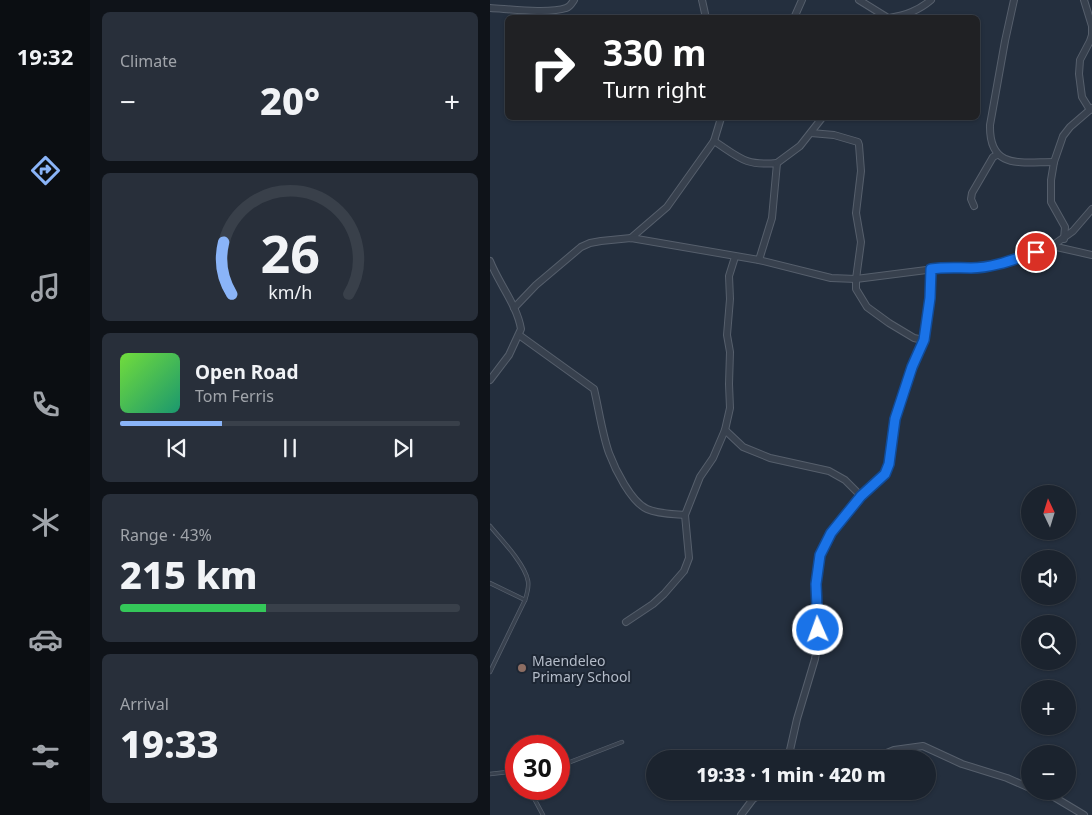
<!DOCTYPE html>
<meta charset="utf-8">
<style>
body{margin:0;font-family:"Noto Sans",sans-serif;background:#282f3a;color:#f1f3f6;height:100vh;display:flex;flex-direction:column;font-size:19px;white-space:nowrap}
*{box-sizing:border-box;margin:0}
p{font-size:16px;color:#a0a4aa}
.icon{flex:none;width:28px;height:28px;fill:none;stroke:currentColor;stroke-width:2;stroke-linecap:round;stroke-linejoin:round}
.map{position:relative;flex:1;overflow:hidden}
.side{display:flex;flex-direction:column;gap:12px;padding:12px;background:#0f1319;width:400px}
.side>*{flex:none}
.banner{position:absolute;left:15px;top:15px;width:475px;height:105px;border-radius:8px;box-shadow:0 1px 4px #0004,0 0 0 1px #39404a;background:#202124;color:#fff;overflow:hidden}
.needle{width:32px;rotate:356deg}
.buttons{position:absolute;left:531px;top:485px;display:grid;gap:10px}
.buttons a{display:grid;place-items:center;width:55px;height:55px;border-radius:50%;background:#1b232e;box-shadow:0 1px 4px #0004,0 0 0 1px #39404a;font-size:25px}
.speed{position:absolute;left:15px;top:735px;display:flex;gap:10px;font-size:25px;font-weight:700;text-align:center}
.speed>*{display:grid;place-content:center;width:65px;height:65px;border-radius:50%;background:#1b232e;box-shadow:0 1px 4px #0004,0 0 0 1px #39404a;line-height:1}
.speed .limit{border:8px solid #d22;background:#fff;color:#111}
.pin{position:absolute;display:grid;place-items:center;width:42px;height:42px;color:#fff;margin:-21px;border:2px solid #fff;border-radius:50%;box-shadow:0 1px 5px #0007}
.me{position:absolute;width:55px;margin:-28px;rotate:358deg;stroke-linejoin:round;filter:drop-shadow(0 0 4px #0008)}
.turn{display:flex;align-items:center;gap:18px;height:105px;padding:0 15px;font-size:22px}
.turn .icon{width:65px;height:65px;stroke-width:2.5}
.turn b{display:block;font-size:35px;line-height:42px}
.big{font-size:38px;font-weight:800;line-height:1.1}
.side .tile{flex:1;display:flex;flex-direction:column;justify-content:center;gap:8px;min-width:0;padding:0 18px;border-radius:8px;background:#282f3a}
.side .dial{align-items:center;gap:0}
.dial svg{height:130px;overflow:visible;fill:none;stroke:#39404a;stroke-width:7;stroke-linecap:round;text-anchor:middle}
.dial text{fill:#f1f3f6;stroke:none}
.song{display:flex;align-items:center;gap:15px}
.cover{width:60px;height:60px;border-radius:8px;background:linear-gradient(135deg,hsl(100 70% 55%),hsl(160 70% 35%))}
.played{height:5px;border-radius:2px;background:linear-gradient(90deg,#8ab4f8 30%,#39404a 30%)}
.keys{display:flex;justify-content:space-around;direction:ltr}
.heat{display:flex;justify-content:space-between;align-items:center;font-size:28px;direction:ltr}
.charge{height:8px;border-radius:4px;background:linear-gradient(90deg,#34c759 43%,#39404a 0)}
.trip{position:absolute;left:156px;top:750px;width:290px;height:50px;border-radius:25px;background:#1b232e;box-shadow:0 1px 4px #0004,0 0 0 1px #39404a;font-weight:800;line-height:50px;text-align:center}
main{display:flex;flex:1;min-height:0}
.tabs{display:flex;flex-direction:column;width:90px;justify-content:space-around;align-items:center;background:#0b0e12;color:#a0a4aa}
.tabs .icon{width:35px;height:35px}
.tabs .current{color:#8ab4f8}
.tabs b{font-size:22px;color:#f1f3f6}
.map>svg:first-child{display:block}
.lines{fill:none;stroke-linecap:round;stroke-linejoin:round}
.service-casing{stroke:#565f6c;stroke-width:4.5}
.minor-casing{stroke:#565f6c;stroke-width:8}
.service{stroke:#38414e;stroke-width:3}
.minor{stroke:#38414e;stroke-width:6}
.route-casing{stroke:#114b97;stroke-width:12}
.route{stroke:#1a73e8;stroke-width:9}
.education-dot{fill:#8d6e63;stroke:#1d2633;stroke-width:2}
.labels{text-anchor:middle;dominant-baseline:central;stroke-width:4;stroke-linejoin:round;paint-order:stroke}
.poi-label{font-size:14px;fill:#b4bcc9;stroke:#1d2633;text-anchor:start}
</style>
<main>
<nav class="tabs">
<b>19:32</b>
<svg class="icon current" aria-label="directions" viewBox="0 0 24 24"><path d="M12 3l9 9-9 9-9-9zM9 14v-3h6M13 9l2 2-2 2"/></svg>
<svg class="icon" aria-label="music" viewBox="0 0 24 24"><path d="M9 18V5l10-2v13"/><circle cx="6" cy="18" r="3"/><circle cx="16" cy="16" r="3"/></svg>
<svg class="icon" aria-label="phone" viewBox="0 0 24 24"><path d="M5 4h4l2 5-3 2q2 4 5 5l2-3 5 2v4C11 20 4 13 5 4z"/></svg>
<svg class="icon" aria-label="climate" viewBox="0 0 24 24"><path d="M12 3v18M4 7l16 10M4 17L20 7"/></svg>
<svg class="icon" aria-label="car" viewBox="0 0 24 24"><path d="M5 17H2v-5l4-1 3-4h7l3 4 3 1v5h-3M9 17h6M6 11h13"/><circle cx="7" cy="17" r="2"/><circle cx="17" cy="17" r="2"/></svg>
<svg class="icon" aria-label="filters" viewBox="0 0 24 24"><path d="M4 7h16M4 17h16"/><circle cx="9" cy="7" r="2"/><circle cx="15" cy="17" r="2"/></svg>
</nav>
<section class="side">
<div class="tile"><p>Climate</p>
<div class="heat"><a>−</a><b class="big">20°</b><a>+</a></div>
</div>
<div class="tile dial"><svg viewBox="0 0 100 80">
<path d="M14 69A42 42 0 1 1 86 69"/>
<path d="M14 69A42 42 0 0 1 9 37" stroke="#8ab4f8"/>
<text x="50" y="56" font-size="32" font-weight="700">26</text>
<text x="50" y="72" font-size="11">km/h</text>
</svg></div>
<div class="tile">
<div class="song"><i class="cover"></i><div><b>Open Road</b><p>Tom Ferris</p></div></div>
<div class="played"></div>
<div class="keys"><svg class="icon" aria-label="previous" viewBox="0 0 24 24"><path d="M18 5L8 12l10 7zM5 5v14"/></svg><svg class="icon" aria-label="pause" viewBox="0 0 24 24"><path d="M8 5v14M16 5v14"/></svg><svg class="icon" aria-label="next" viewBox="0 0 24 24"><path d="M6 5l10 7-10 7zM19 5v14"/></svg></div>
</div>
<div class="tile"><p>Range · 43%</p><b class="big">215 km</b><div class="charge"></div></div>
<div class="tile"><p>Arrival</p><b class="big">19:33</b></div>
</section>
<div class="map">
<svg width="602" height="815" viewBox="0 0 602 815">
<rect width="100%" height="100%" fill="#242f3e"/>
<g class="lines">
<g class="service-casing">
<g id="service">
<path d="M 0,526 C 11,539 35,564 38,581 C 39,587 37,594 35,600 L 0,672"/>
<path d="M 0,583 L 35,600"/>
<path d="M 69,765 L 75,764 L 132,742"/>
<path d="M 0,774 L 26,771"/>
<path d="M 39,789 L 53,815"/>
</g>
</g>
<g class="minor-casing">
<g id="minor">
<path d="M 212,0 L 216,18"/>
<path d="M 369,0 L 398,18"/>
<path d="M 524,0 L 515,41 L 500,125 C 499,170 531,162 564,162"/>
<path d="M 594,0 L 602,26 L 602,35 L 600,41 L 590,60 L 589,74 L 592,97 L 600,110"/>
<path d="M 0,8 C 19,9 59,14 76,8 C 80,7 82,3 84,0"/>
<path d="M 304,18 L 312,0"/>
<path d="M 399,18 C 416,15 428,11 441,0"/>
<path d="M 321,133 L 344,135 L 368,142 L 369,145 L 371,171 L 366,213 L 371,242 L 366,279 L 366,289 L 377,307 L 399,323 L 424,338 L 433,340"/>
<path d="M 224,141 C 250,158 255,166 287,163 L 282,218 L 269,260"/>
<path d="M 287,163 L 310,146 L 332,118"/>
<path d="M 484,206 L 481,199 L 482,193 L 503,157 L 507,155"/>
<path d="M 141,238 L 177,207 L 224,141 L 231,118"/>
<path d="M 574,239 L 575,227 L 561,202 L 561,180 L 564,162 L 573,136 L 580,127 L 602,108"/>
<path d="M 562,246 L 583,231 L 602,209"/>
<path d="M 0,261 C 9,284 27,305 31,329 L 19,355 L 0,380"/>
<path d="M 24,308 L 46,285 L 91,247 L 100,243 L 111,241 L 141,238 L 269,260 L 341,278 L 366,279 L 460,267 L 482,268 L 514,263 L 562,246 L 602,255"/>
<path d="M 29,335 L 104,389 C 109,410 112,433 119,453 C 125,469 141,502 157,509 C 168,514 183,514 195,515"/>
<path d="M 235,430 L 253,447 L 280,458 L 339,471 L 355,480 L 371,496"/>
<path d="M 136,622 L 163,604 L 174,594 L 194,571 L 199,558 L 195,515 L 210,477 L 223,458 L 235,430 L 240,408 L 239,384 L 240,352 L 237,335 L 240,299 L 239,276 L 245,257"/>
<path d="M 298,759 L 307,719 L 325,659 L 328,641 L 329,619 L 326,584 L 330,555 L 341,533 L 371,496 L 395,474 L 399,464 L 405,419 L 421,367 L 433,340 L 440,298 L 441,269"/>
<path d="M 382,759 L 404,750 L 433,746 L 472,764 L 517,778 L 540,788"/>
<path d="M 549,791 L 564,797 L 594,815"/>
<path d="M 251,815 L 263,799 L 277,791"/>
</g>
</g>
<use href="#service" class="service"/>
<use href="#minor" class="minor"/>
</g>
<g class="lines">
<g class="route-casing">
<path id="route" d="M 328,630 L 326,584 L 330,555 L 341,533 L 371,496 L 395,474 L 399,464 L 405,419 L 422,367 L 434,340 L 440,298 L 441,269 C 455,267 467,268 481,268 C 503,268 525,259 546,252"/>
</g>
<use href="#route" class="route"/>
</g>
<circle class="education-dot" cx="32" cy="668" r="5"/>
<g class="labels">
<g class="poi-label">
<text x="42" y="660">Maendeleo<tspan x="42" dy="16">Primary School</tspan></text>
</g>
</g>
</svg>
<div class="buttons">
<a><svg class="needle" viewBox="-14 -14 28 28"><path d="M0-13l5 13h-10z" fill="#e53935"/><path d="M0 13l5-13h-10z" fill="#a0a4aa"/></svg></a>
<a><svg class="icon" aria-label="sound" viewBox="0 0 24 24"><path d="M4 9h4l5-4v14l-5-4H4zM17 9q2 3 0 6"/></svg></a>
<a><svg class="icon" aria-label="search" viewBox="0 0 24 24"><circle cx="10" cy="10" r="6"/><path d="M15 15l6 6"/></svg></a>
<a>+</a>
<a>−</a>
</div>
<div class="speed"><div class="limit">30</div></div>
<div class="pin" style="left:546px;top:252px;background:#d93025"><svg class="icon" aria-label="arrive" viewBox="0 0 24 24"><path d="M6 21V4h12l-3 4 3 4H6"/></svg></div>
<svg class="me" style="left:328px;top:630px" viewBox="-20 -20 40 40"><circle r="17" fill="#1a73e8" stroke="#fff" stroke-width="3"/><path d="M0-11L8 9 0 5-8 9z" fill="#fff"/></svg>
<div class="trip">19:33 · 1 min · 420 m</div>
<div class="banner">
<div class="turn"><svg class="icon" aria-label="right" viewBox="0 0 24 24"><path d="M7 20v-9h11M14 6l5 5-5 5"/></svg><div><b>330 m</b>Turn right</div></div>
</div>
</div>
</main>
